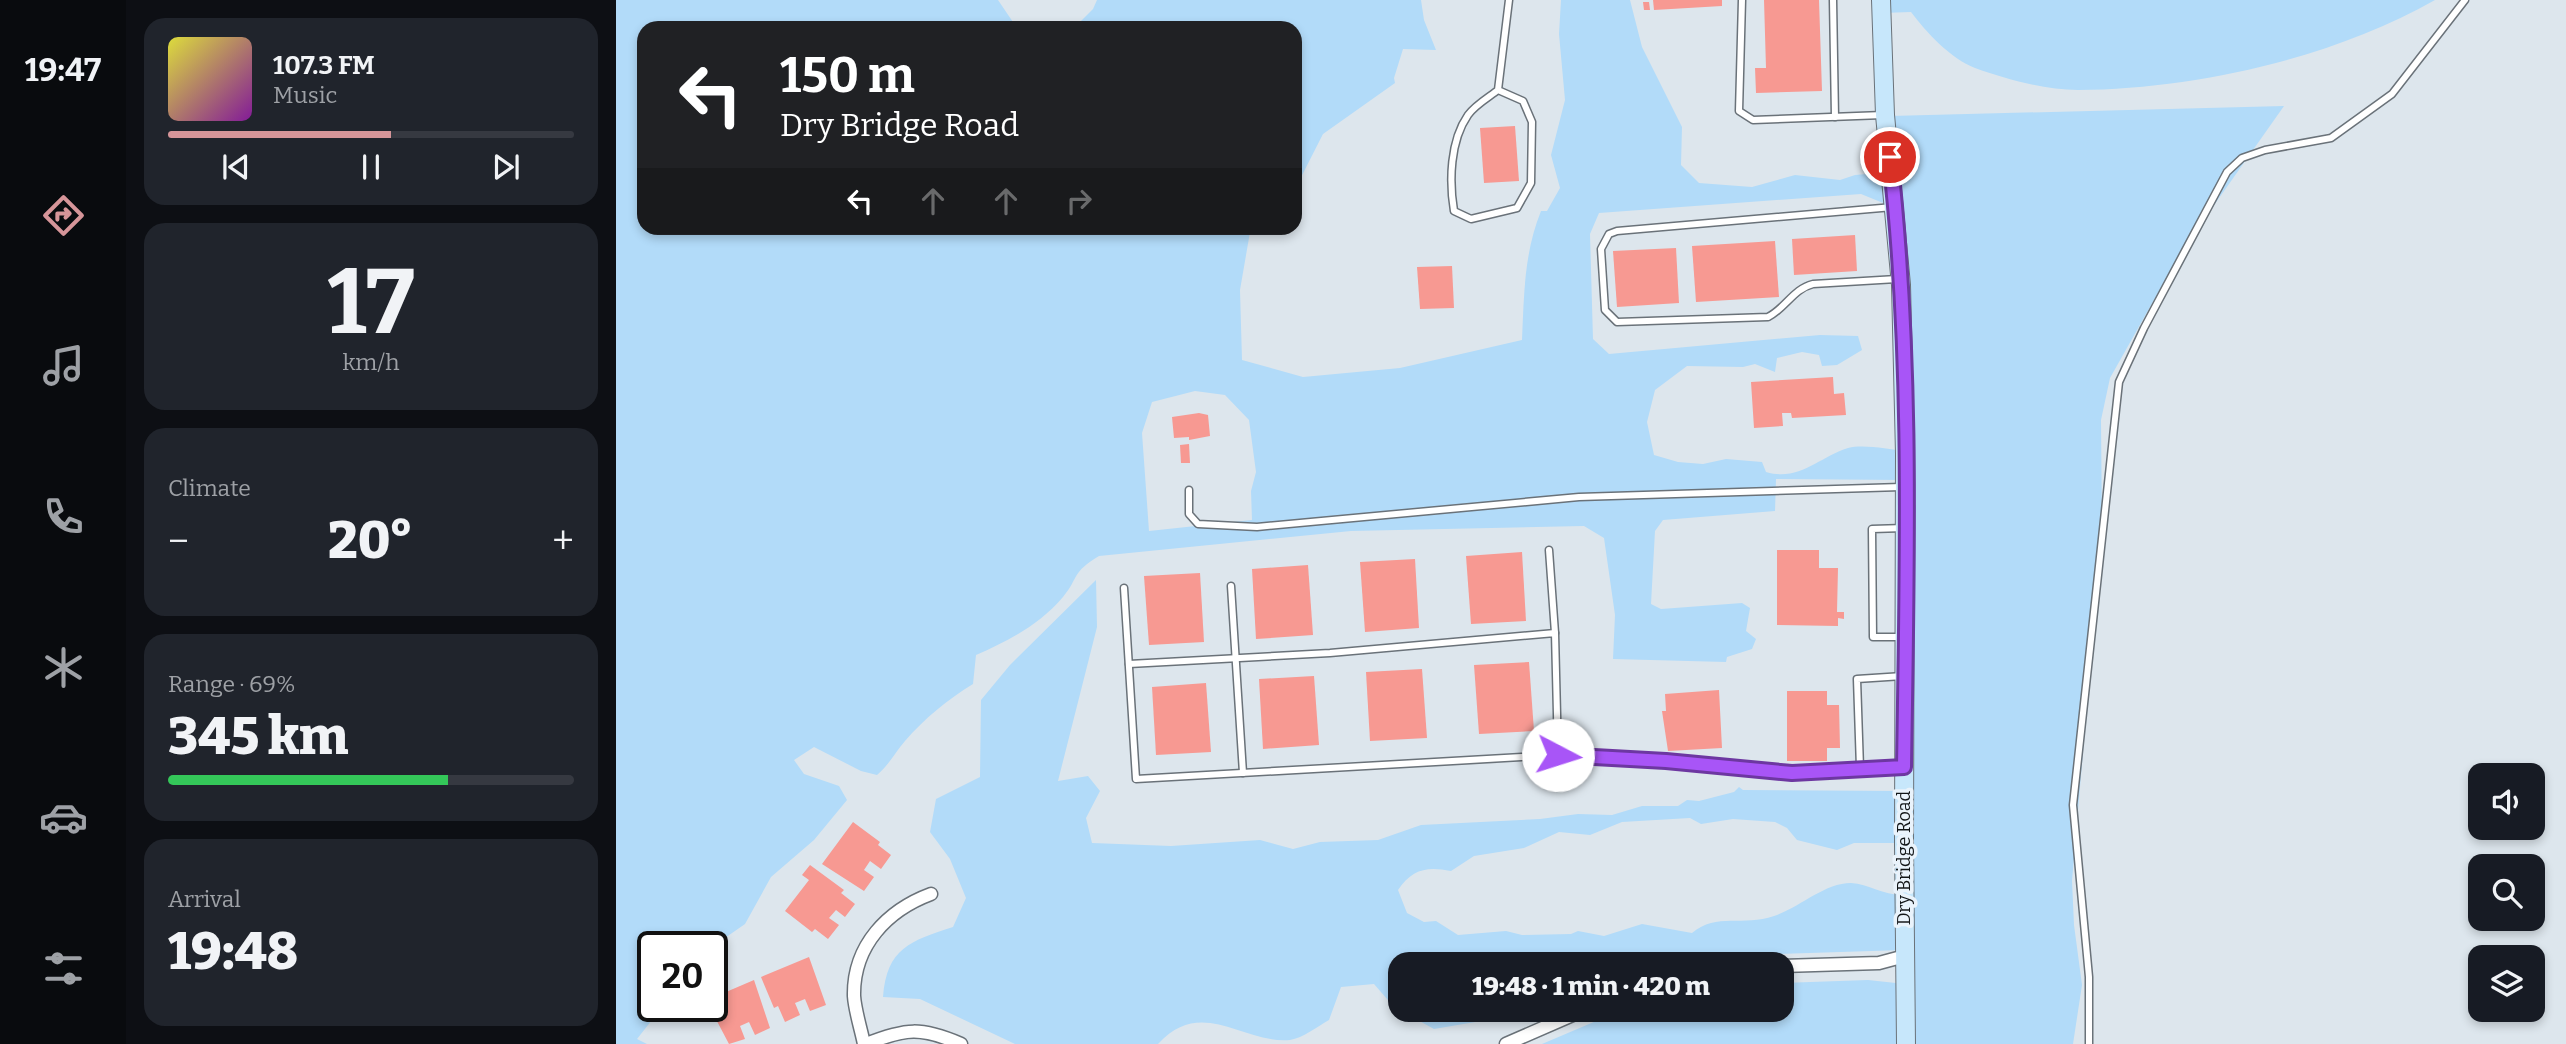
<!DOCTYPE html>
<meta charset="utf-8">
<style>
body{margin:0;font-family:Bitter,serif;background:#20242c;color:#f1f3f6;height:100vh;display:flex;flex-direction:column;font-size:26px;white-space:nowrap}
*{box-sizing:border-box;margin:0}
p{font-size:23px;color:#9ea1a6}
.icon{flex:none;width:38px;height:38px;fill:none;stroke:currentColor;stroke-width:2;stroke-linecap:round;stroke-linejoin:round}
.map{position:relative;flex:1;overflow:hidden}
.sheet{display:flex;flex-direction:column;gap:18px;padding:18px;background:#0d0f14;width:490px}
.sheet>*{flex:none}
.hud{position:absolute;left:21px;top:21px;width:665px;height:214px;border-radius:21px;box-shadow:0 4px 10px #0003;background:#202124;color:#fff;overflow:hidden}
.tools{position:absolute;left:1852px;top:763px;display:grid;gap:14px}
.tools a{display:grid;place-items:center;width:77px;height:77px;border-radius:14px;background:#171b24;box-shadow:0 4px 10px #0003;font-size:35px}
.speed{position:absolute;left:21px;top:931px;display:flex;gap:14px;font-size:35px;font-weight:700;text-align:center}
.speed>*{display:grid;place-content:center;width:91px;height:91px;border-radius:50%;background:#171b24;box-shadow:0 4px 10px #0003;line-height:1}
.speed .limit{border:4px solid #111;border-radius:10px;background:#fff;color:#111}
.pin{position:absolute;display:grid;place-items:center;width:60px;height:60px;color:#fff;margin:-30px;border:4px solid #fff;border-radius:50%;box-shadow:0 2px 7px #0007}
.me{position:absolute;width:77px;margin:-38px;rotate:95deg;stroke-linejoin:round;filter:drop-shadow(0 0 5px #0008)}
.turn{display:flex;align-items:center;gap:24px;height:147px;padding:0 28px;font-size:32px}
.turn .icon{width:91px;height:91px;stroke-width:2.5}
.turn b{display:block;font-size:49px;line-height:60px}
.lanes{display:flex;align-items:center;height:66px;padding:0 28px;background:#0003;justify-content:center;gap:35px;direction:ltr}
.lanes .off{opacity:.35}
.big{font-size:52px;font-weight:800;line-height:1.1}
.sheet .tile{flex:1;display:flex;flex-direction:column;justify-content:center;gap:10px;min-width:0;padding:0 24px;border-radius:21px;background:#20242c}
.sheet .dial{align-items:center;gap:0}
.dial b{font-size:91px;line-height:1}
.song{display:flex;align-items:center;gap:21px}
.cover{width:84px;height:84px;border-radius:10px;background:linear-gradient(135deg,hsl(60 70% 55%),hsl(290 70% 35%))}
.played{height:7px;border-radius:4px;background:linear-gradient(90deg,#d69599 55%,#363941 55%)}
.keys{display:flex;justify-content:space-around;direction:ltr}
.heat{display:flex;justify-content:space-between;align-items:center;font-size:38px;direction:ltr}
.charge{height:10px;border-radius:5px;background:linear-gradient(90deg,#34c759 69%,#363941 0)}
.trip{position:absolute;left:772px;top:952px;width:406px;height:70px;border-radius:21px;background:#171b24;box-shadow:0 4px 10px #0003;font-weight:800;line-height:70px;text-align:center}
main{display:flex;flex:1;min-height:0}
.dock{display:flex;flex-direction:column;width:126px;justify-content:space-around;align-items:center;background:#090b0e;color:#9ea1a6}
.dock .icon{width:49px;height:49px}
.dock .active{color:#d69599}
.dock b{font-size:32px;color:#f1f3f6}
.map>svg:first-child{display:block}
.green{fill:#b2dbf9;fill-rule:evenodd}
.building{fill:#f79992}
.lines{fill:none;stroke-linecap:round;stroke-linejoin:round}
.lane-casing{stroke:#6a7279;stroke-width:9}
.street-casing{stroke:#6a7279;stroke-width:15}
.secondary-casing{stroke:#6a7279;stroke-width:20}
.lane{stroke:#fff;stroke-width:6}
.street{stroke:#fff;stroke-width:12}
.secondary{stroke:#c7e7fb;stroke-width:18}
.route-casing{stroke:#6d37a1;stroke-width:18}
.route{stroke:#a855f7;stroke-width:12}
.labels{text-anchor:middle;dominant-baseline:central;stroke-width:7;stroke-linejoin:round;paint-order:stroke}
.street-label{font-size:18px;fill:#121517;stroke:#eaf3fb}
</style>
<main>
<nav class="dock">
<b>19:47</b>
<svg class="icon active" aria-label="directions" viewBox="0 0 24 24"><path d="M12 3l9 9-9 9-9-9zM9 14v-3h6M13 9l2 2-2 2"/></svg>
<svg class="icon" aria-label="music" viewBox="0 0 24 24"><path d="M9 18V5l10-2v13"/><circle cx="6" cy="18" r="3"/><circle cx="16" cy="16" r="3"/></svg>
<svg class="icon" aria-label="phone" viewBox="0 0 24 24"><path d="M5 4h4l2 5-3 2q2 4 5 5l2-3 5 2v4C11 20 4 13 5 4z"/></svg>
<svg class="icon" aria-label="climate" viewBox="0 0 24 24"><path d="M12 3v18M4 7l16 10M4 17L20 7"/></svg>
<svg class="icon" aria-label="car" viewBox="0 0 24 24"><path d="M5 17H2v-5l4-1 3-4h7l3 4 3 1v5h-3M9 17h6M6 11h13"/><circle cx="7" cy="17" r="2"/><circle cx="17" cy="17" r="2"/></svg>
<svg class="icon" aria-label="filters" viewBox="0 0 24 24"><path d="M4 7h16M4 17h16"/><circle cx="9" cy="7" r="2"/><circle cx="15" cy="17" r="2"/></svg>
</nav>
<section class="sheet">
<div class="tile">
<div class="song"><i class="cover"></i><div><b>107.3 FM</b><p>Music</p></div></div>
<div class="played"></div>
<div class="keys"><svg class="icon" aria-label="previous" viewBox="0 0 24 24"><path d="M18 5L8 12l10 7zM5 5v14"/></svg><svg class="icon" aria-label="pause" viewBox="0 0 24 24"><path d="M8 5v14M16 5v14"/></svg><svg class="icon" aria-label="next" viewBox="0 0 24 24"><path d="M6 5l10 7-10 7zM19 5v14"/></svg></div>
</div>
<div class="tile dial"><b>17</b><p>km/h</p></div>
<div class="tile"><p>Climate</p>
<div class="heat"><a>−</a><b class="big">20°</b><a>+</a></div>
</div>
<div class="tile"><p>Range · 69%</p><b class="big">345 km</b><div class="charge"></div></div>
<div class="tile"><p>Arrival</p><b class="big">19:48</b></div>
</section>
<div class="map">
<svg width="1950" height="1044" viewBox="0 0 1950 1044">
<rect width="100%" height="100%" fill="#dde6ed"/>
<g class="green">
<path d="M 0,0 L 382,0 L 401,28 L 28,28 L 28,228 L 639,228 L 634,232 L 624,290 L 626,360 L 687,377 L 784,368 L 906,340 C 908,295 908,253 925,211 L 931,211 L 944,188 L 935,155 L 949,100 L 943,34 L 945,0 L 1014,0 L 1026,47 L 1066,127 L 1065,165 L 1083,183 L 1136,187 L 1179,175 L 1224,180 L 1239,175 L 1274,172 L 1274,116 L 1668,106 L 1565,252 L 1494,378 L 1485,420 L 1486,529 L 1456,881 L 1458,925 L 1466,985 L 1457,1044 L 926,1044 L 1006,1010 L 1166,1010 L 1166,983 L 1252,980 L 1289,984 L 1287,950 L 1068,957 L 1065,962 L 1041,964 L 784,964 L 784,1010 L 930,1010 L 818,1029 L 778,1007 L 758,984 L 725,987 L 713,1020 C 702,1026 687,1038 674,1040 C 626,1044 586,996 542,1044 L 399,1044 L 304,999 L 267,997 C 271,948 294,941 337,927 L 350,898 L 334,859 L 314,832 L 320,799 L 364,777 L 365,700 L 394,665 L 480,580 L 481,627 L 442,781 L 472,776 L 484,791 L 470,818 L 476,843 L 555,846 L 644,840 L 677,849 L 704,842 L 762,840 L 805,825 L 924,819 L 962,814 L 996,815 L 1026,806 L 1062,806 L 1071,800 L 1083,801 L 1118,792 L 1123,787 L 1127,790 L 1286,791 L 1288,480 L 1160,479 L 1159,511 L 1047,520 L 1039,531 L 1035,604 L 1045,609 L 1126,603 L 1134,608 L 1130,631 L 1140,639 L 1136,649 L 1111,657 L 1110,662 L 997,659 L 999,615 L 988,538 L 968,526 L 735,531 L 483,556 C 455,573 464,576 447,597 C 424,624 393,641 360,655 L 357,684 C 331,700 309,718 289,741 C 279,752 274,764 261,775 L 245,771 L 198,747 L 178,760 L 188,774 L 223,786 L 231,800 L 198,840 L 155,877 L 129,924 L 96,947 L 37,947 L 37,1006 L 47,1006 L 21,1039 L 31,1044 L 0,1044 ZM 1245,194 L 1272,205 L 1288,451 C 1273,449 1247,444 1232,448 C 1203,457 1183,482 1150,472 L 1146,462 L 1110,459 L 1087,464 L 1062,462 L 1038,455 L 1031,422 L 1039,390 L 1071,366 L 1127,367 L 1139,364 L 1159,372 L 1161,358 L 1186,352 L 1203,355 L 1206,366 L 1221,365 L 1246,350 L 1242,336 L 1204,335 L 993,354 L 977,339 L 974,234 L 983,213 ZM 579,391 L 609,395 L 633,420 L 640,472 L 635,491 L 636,520 L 533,531 L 526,433 L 536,402 ZM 1074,818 L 1085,824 L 1117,819 L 1159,822 L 1171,828 L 1181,840 L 1221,850 L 1238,843 L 1288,843 L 1288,895 C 1269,896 1253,884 1235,883 C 1208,883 1185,907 1158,916 C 1127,927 1101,912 1076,933 L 1026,924 L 988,936 L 962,931 L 955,934 L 906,935 L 890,931 L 842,935 L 820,921 L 808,922 L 791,913 L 782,890 C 796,869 811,866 835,871 L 858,856 L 908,848 L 943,832 L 974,835 L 1006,822 Z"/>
<path d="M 481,0 L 805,0 L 808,20 L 820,50 L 787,49 L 778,78 L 779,83 L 707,134 L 679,189 L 679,28 L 458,28 L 477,9 Z"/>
<path d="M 1265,0 L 1819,0 C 1717,58 1580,89 1462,90 C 1429,90 1390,79 1359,68 C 1335,59 1310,32 1295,12 L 1266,13 Z"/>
</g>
<g class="building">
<path d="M 1037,0 L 1106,0 L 1106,6 L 1038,10 Z"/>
<path d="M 1148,0 L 1203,0 L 1206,91 L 1140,93 L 1139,68 L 1150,68 Z"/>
<path d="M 1027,2 L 1033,2 L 1034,10 L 1028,10 Z"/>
<path d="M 899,126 L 903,181 L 868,183 L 864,128 Z"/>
<path d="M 1239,235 L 1241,271 L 1178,275 L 1176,239 Z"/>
<path d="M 1159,241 L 1163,297 L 1080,302 L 1076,246 Z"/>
<path d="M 1060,248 L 1063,303 L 1001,307 L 997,251 Z"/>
<path d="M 836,266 L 838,308 L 804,309 L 801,267 Z"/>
<path d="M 1217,377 L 1218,394 L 1228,393 L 1230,415 L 1176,418 L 1175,413 L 1166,413 L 1167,426 L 1138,428 L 1135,382 Z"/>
<path d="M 583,413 L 592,415 L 594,436 L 573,440 L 573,437 L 558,438 L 556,417 Z"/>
<path d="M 573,444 L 574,463 L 565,463 L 564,445 Z"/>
<path d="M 1161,550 L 1203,550 L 1203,568 L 1222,568 L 1221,612 L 1228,612 L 1228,619 L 1222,618 L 1222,626 L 1161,625 Z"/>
<path d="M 906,552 L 910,621 L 855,624 L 850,556 Z"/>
<path d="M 799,559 L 803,628 L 749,632 L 744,562 Z"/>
<path d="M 692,565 L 697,635 L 640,639 L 636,569 Z"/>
<path d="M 584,573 L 588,642 L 533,645 L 528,576 Z"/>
<path d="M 913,662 L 918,731 L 863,734 L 858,665 Z"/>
<path d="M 806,669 L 811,738 L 754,741 L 750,672 Z"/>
<path d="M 698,676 L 703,745 L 647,749 L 643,679 Z"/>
<path d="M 590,683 L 595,752 L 540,755 L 536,687 Z"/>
<path d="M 1103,690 L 1106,748 L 1052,751 L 1046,711 L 1050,711 L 1049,694 Z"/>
<path d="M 1171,691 L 1211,691 L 1211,705 L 1223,705 L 1224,748 L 1211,748 L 1211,761 L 1171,761 Z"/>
<path d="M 237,822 L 264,842 L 262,845 L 275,855 L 265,869 L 254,861 L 248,870 L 258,877 L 248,891 L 206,864 Z"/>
<path d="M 194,865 L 228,890 L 225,893 L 239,904 L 229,917 L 220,910 L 213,918 L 223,925 L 212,939 L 199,929 L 196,932 L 169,911 L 193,880 L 186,875 Z"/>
<path d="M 193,957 L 210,1005 L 194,1011 L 189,999 L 179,1003 L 184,1015 L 169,1022 L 162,1006 L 158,1008 L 145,977 Z"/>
<path d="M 138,980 L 154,1028 L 139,1035 L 133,1022 L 124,1026 L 129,1039 L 113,1044 L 93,1006 L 96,1006 L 96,998 Z"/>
</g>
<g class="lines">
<g class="lane-casing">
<g id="lane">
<path d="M 1126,0 L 1123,111 L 1137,120 L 1267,115"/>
<path d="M 1217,0 L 1219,117"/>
<path d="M 882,90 L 907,101 L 916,122 L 915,183 L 901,208 L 855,219 L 838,211 C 833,181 834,141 852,115 C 859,105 873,97 882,90 L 893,0"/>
<path d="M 1277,207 L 1001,231 L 993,234 L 985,249 L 989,310 L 1001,322 L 1152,317 C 1170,308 1177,289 1197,284 L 1281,279"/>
<path d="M 573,490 L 573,514 L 582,524 L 641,527 L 963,497 L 1285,487"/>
<path d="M 933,550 L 939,633"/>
<path d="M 615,586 L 627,773"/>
<path d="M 508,588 L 520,779 L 942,755 L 1050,761 L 1176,773 L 1286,767"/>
<path d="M 1287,637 L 1257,637 L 1256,529 L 1288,528"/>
<path d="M 513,664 L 714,653 L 939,633 L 942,755"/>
<path d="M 1244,768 L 1241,679 L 1287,676"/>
<path d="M 1473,1044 L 1473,977 L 1457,805 L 1503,382 L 1528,328 L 1611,172 L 1626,158 L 1649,150 L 1715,138 L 1776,94 L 1849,0"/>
</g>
</g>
<g class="street-casing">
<g id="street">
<path d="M 1166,966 L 1263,963 L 1289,956"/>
<path d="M 248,1044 C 245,1029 239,1011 238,996 C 237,945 272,910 315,894"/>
<path d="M 250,1044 C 290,1028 305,1027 345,1044"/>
<path d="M 890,1044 L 968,1010"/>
</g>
</g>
<g class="secondary-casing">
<path id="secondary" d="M 1265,0 L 1269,115 L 1285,285 L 1289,454 L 1288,845 L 1290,1044"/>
</g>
<use href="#lane" class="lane"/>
<use href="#street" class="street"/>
<use href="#secondary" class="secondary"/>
</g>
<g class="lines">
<g class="route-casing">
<path id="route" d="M 942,755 L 1050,761 L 1176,773 L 1288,767 C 1291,564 1297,359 1274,157"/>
</g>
<use href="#route" class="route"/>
</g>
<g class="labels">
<g class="street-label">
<text transform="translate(1288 858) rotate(-90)">Dry Bridge Road</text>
</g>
</g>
</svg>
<div class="tools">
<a><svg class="icon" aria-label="sound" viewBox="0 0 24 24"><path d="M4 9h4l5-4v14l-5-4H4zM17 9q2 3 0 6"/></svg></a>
<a><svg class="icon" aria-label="search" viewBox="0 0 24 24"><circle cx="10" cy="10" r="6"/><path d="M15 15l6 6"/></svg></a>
<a><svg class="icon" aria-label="layers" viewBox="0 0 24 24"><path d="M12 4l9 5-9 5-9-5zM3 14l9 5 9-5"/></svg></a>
</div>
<div class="speed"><div class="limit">20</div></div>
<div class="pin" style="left:1274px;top:157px;background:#d93025"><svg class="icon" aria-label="arrive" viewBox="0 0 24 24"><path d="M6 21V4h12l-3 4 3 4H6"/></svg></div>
<svg class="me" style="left:942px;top:755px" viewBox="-20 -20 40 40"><circle r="19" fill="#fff"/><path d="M0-13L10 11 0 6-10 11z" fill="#a855f7"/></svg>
<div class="trip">19:48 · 1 min · 420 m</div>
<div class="hud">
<div class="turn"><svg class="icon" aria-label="left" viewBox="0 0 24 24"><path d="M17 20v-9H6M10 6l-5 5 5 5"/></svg><div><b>150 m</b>Dry Bridge Road</div></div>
<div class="lanes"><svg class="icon" aria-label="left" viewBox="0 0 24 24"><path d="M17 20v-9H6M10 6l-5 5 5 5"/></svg><svg class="icon off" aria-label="ahead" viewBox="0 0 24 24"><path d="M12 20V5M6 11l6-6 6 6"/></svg><svg class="icon off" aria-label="ahead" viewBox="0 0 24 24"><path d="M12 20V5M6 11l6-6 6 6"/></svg><svg class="icon off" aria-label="right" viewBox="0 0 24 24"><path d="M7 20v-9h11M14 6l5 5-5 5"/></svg></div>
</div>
</div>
</main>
